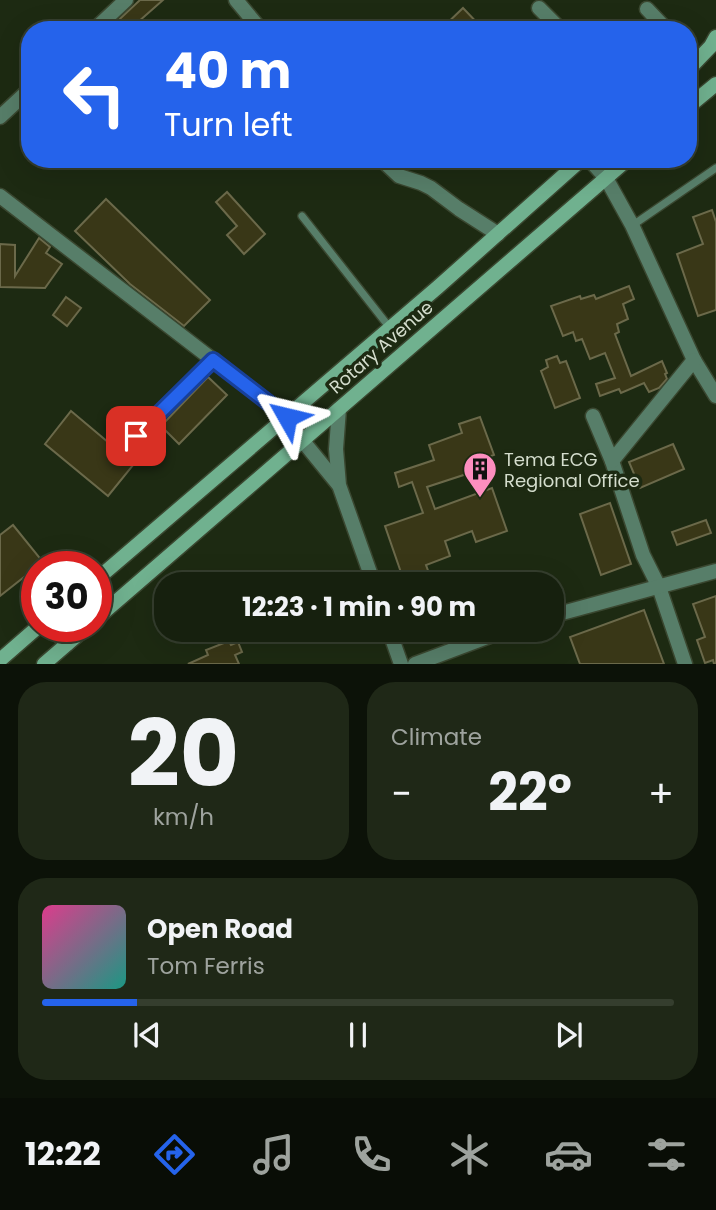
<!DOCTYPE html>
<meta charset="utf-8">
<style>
body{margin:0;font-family:Poppins,sans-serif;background:#1f2817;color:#f1f3f6;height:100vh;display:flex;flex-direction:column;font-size:26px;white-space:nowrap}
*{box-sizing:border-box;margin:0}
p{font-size:23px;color:#9ea39e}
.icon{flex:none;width:38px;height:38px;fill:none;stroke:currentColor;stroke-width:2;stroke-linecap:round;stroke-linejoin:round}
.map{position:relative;height:664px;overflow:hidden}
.sheet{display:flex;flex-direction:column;gap:18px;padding:18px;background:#0c1208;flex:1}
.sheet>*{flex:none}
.hud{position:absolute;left:21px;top:21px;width:676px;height:147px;border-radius:28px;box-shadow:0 7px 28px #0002,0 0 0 2px #353e2e;background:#2563eb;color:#fff;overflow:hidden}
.speed{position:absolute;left:21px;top:551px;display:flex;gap:14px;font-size:35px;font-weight:700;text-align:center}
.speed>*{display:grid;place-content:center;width:91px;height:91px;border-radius:50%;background:#16200e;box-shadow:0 7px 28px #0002,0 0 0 2px #353e2e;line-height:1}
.speed .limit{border:10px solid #d22;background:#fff;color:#111}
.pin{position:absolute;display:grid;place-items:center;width:60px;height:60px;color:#fff;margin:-30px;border-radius:14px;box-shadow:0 4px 10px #0006}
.me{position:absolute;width:77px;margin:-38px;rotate:307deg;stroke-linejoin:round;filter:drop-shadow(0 0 5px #0008)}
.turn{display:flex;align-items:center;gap:24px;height:147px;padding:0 28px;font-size:32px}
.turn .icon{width:91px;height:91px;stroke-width:2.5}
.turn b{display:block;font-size:49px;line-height:60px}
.big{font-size:52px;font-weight:700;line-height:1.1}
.sheet .tile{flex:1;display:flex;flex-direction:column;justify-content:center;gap:10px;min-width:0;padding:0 24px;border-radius:28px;background:#1f2817}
.sheet .dial{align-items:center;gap:0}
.dial b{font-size:91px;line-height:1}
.song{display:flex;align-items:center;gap:21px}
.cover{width:84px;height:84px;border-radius:10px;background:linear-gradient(135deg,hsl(330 70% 55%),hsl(170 70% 35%))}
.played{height:7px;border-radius:4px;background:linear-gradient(90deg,#2563eb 15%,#353e2e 15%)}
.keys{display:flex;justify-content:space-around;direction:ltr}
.heat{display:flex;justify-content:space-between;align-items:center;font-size:38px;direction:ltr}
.sheet .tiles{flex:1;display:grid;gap:18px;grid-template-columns:1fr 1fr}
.tile:last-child{grid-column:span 2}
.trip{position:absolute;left:154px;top:572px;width:410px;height:70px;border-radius:28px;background:#16200e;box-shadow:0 7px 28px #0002,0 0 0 2px #353e2e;font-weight:700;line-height:70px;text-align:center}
.menu{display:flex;height:112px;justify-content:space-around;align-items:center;background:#090d06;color:#9ea39e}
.menu .icon{width:49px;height:49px}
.menu .selected{color:#2563eb}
.menu b{font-size:32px;color:#f1f3f6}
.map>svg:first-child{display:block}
.building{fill:#393717;stroke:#6b694a;stroke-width:2}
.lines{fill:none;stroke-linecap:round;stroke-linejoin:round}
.lane-casing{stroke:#3a4730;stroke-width:10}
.street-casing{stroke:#3a4730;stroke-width:17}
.secondary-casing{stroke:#3a4730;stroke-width:17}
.lane{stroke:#577e69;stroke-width:7}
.street{stroke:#577e69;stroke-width:14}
.secondary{stroke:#70b18f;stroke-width:14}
.route-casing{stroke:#184099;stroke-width:18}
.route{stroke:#2563eb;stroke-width:12}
.labels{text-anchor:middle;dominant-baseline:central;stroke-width:7;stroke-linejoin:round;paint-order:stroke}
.street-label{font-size:18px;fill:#d4ddcd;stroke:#1d2a12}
.poi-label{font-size:18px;fill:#d4ddcd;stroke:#1d2a12;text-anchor:start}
</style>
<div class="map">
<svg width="716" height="664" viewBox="0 0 716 664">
<rect width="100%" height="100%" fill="#1d2a12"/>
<g class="building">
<path d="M 140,0 L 163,0 L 129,30 L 108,30 Z"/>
<path d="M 463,8 L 484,30 L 440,30 Z"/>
<path d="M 227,192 L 265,234 L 244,254 L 227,235 L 237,226 L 216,202 Z"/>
<path d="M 106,199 L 210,300 L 184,326 L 130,284 L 75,231 Z"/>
<path d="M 712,210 L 716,222 L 716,310 L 698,316 L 677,254 L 703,244 L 693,217 Z"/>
<path d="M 39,238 L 50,247 L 46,253 L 62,264 L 45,288 L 0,287 L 0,244 L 15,245 L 15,276 Z"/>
<path d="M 629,286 L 634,299 L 623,304 L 628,319 L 617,324 L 619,332 L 615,334 L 631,376 L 662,361 L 667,373 L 665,374 L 667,379 L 659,388 L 649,392 L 644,383 L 621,393 L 619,389 L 600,396 L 596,384 L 615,378 L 605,353 L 590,359 L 582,339 L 576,341 L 573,332 L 563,336 L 551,306 L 580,296 L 581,299 L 594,295 L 596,299 Z"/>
<path d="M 66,297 L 81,308 L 67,326 L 53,315 Z"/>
<path d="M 557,356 L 560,363 L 566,361 L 580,398 L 555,408 L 541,371 L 548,367 L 546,360 Z"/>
<path d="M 208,377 L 227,395 L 179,444 L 161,426 Z"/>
<path d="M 71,411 L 134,464 L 108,496 L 45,444 Z"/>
<path d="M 480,417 L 494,455 L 485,458 L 488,467 L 427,487 L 435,509 L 492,488 L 507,531 L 476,542 L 472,531 L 445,541 L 450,556 L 426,565 L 433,584 L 405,584 L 385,526 L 423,513 L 412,482 L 399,487 L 395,473 L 434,460 L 429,445 L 462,433 L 459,424 Z"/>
<path d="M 673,444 L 684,469 L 640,488 L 629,462 Z"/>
<path d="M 610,503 L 631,564 L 601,575 L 580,514 Z"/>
<path d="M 706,520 L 711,533 L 677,545 L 672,532 Z"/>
<path d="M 13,525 L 43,562 L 0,596 L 0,535 Z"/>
<path d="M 716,596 L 716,663 L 714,664 L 713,660 L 705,663 L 697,640 L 705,637 L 693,604 Z"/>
<path d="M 644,610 L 664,664 L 580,664 L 570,637 Z"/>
<path d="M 229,641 L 231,645 L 238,642 L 242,652 L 235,655 L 239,664 L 188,664 L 208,655 L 206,650 Z"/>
</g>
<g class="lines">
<g class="lane-casing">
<g id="lane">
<path d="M 302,216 L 390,328"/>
<path d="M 633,225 L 716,168"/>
<path d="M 136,436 L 212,360"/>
</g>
</g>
<g class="street-casing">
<g id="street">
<path d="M 236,0 L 261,30"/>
<path d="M 539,8 L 561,30"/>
<path d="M 647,9 L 667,30"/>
<path d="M 94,30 L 126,0"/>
<path d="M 688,51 L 697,60"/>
<path d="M 0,117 L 30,89"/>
<path d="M 381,159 L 399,176 L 421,183 L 431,188 L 459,209 L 498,234"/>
<path d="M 589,159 L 606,178 L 632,225 L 694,360 L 716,396"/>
<path d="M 0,196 L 287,417"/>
<path d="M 339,409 L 336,449 L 339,485 L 374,584"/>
<path d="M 593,416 L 612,461 L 643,555 L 659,587 L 685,664"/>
<path d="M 302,440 L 338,484"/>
<path d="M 612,461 L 694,360"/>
<path d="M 551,616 L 716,571"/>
<path d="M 389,630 L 401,664"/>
<path d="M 415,664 L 506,630"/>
</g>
</g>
<g class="secondary-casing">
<g id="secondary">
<path d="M 688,70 L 711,46 L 716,37"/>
<path d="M 688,107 L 716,84"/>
<path d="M 96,580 L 438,287 L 582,159"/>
<path d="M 96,619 L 628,159"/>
<path d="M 51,626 L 67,644"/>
<path d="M 0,660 L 39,626"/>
<path d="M 44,664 L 88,626"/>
</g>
</g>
<use href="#lane" class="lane"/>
<use href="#street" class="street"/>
<use href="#secondary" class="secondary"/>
</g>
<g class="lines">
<g class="route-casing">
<path id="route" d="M 136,436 L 213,360 L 287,417"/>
</g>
<use href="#route" class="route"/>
</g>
<defs>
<g id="building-pin" transform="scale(1.75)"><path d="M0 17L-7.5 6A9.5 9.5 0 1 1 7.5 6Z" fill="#fd8ebf" stroke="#1d2a12"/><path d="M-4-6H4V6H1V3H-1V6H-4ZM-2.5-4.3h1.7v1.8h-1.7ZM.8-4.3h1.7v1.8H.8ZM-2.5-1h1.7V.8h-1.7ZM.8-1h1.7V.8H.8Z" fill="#111"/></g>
</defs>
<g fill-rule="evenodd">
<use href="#building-pin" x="480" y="469"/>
</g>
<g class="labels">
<g class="street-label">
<text transform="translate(381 347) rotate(-41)">Rotary Avenue</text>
</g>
<g class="poi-label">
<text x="504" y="459">Tema ECG<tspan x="504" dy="21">Regional Office</tspan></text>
</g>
</g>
</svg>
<div class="speed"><div class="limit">30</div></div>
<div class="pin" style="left:136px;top:436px;background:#d93025"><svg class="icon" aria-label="arrive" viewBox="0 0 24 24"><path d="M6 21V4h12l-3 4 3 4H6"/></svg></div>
<svg class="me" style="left:287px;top:417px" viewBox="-20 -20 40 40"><path d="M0-17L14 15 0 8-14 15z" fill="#2563eb" stroke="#fff" stroke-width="4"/></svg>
<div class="trip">12:23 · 1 min · 90 m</div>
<div class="hud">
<div class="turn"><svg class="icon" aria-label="left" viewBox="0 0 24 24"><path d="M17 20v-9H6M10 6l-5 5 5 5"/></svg><div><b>40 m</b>Turn left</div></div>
</div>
</div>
<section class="sheet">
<div class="tiles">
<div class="tile dial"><b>20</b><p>km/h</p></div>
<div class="tile"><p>Climate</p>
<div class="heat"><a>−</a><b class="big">22°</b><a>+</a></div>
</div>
<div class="tile">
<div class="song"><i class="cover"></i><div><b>Open Road</b><p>Tom Ferris</p></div></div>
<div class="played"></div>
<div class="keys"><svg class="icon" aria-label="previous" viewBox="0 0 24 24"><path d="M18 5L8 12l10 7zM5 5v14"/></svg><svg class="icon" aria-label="pause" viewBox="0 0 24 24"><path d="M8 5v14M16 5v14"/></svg><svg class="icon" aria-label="next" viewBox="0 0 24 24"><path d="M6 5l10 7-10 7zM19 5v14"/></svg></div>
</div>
</div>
</section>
<nav class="menu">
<b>12:22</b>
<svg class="icon selected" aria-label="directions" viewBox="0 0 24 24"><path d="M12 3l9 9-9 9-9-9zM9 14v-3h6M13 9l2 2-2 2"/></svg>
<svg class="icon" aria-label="music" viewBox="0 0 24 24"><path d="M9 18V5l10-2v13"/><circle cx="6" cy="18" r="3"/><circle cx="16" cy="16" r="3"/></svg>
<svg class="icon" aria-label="phone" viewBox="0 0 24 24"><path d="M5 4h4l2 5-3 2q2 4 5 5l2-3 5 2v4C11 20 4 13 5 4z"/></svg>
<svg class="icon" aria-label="climate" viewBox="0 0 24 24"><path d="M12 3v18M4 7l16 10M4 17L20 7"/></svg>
<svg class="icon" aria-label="car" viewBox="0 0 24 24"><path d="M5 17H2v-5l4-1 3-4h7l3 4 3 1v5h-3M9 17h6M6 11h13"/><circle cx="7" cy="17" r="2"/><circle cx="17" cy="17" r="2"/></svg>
<svg class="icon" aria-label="filters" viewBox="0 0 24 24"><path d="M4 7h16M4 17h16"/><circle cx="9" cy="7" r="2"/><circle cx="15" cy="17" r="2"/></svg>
</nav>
